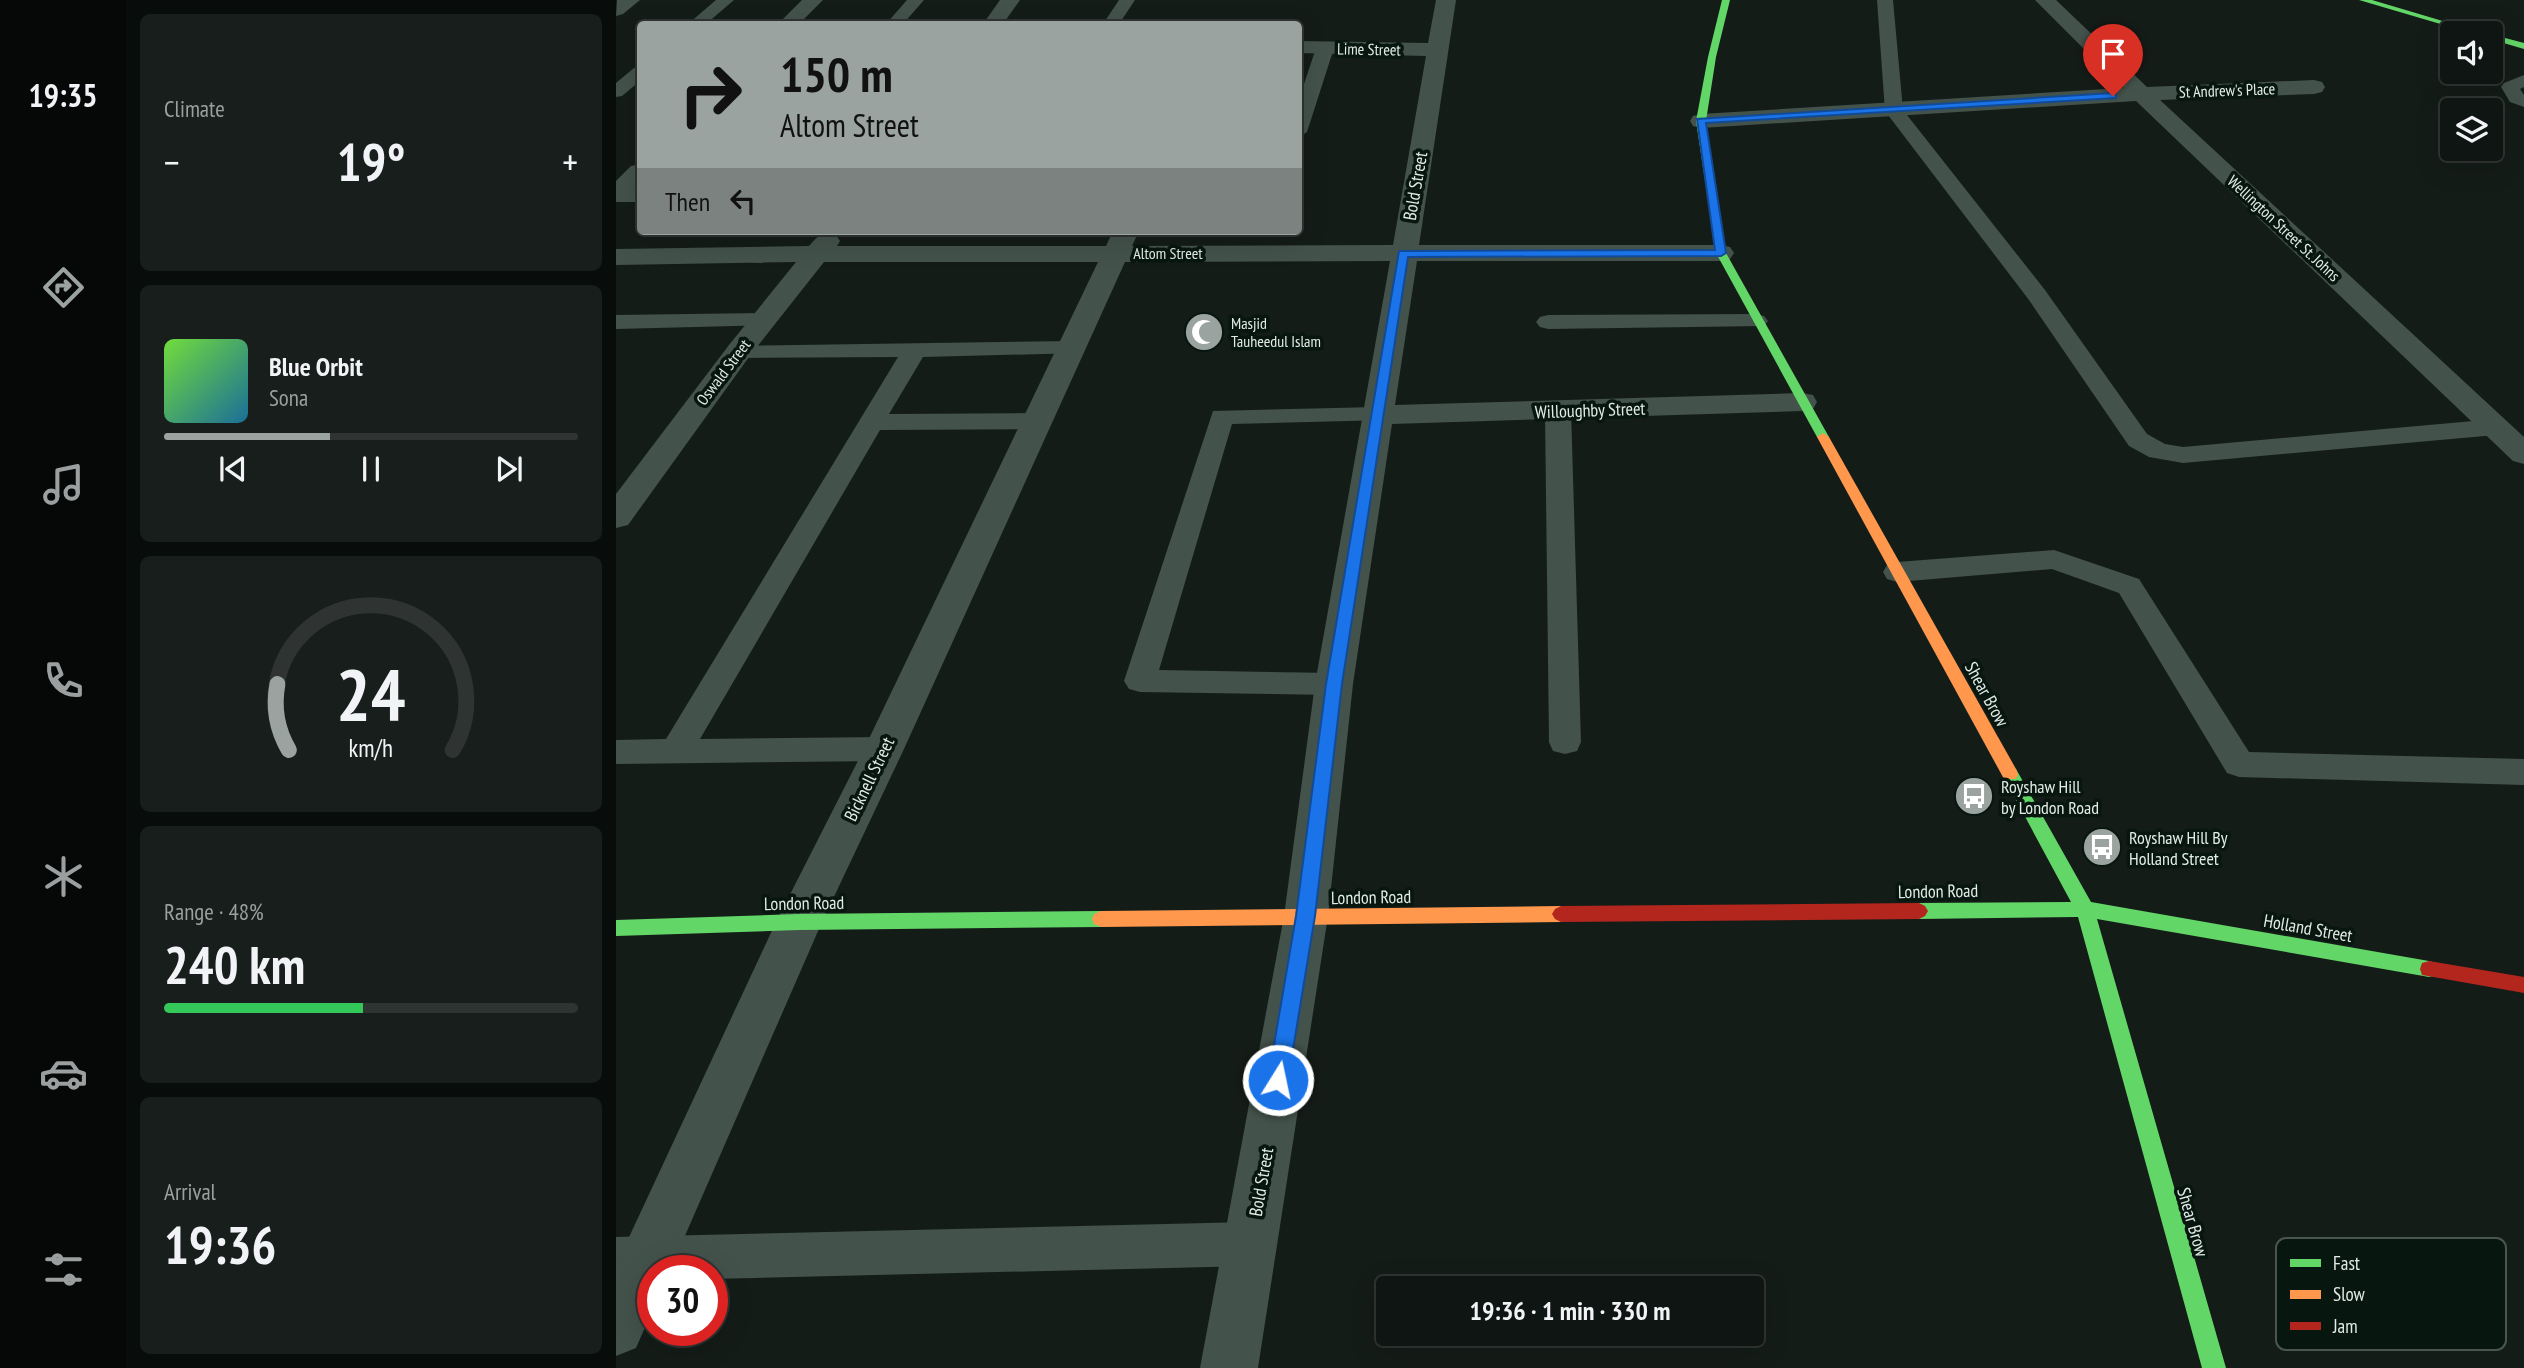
<!DOCTYPE html>
<meta charset="utf-8">
<style>
body{margin:0;font-family:"PT Sans Narrow",sans-serif;background:#181e1b;color:#f1f3f6;height:100vh;display:flex;flex-direction:column;font-size:26px;white-space:nowrap}
*{box-sizing:border-box;margin:0}
p{font-size:23px;color:#9b9f9f}
.icon{flex:none;width:38px;height:38px;fill:none;stroke:currentColor;stroke-width:2;stroke-linecap:round;stroke-linejoin:round}
.map{position:relative;flex:1;overflow:hidden}
.sheet{display:flex;flex-direction:column;gap:14px;padding:14px;background:#080c0a;width:490px}
.sheet>*{flex:none}
.hud{position:absolute;left:21px;top:21px;width:665px;height:214px;border-radius:7px;box-shadow:0 7px 28px #0002,0 0 0 2px #2f3432;background:#9aa39f;color:#111;overflow:hidden}
.buttons{position:absolute;left:1824px;top:21px;display:grid;gap:14px}
.buttons a{display:grid;place-items:center;width:63px;height:63px;border-radius:7px;background:#0f1512;box-shadow:0 7px 28px #0002,0 0 0 2px #2f3432;font-size:35px}
.speed{position:absolute;left:21px;top:1255px;display:flex;gap:14px;font-size:35px;font-weight:700;text-align:center}
.speed>*{display:grid;place-content:center;width:91px;height:91px;border-radius:50%;background:#0f1512;box-shadow:0 7px 28px #0002,0 0 0 2px #2f3432;line-height:1}
.speed .limit{border:10px solid #d22;background:#fff;color:#111}
.pin{position:absolute;display:grid;place-items:center;width:60px;height:60px;color:#fff;margin:-72px -30px;border-radius:50% 50% 50% 0;rotate:-45deg;box-shadow:0 0 7px #0007}
.pin .icon{rotate:45deg}
.me{position:absolute;width:77px;margin:-38px;rotate:10deg;stroke-linejoin:round;filter:drop-shadow(0 0 5px #0008)}
.turn{display:flex;align-items:center;gap:24px;height:147px;padding:0 28px;font-size:32px}
.turn .icon{width:91px;height:91px;stroke-width:2.5}
.turn b{display:block;font-size:49px;line-height:60px}
.then{display:flex;align-items:center;height:66px;padding:0 28px;background:#0003;gap:14px;font-size:26px}
.big{font-size:52px;font-weight:800;line-height:1.1}
.sheet .tile{flex:1;display:flex;flex-direction:column;justify-content:center;gap:10px;min-width:0;padding:0 24px;border-radius:10px;background:#181e1b}
.sheet .dial{align-items:center;gap:0}
.dial svg{height:182px;overflow:visible;fill:none;stroke:#2f3432;stroke-width:7;stroke-linecap:round;text-anchor:middle}
.dial text{fill:#f1f3f6;stroke:none}
.song{display:flex;align-items:center;gap:21px}
.cover{width:84px;height:84px;border-radius:10px;background:linear-gradient(135deg,hsl(100 70% 55%),hsl(200 70% 35%))}
.played{height:7px;border-radius:4px;background:linear-gradient(90deg,#9aa39f 40%,#2f3432 40%)}
.keys{display:flex;justify-content:space-around;direction:ltr}
.heat{display:flex;justify-content:space-between;align-items:center;font-size:38px;direction:ltr}
.charge{height:10px;border-radius:5px;background:linear-gradient(90deg,#34c759 48%,#2f3432 0)}
.trip{position:absolute;left:760px;top:1276px;width:388px;height:70px;border-radius:7px;background:#0f1512;box-shadow:0 7px 28px #0002,0 0 0 2px #2f3432;font-weight:800;line-height:70px;text-align:center}
main{display:flex;flex:1;min-height:0}
.tabs{display:flex;flex-direction:column;width:126px;justify-content:space-around;align-items:center;background:#060807;color:#9b9f9f}
.tabs .icon{width:49px;height:49px}
.tabs .on{color:#9aa39f}
.tabs b{font-size:32px;color:#f1f3f6}
.map>svg:first-child{display:block}
.lines{fill:none;stroke-linecap:round;stroke-linejoin:round}
.lane{fill:#43524b;fill-rule:evenodd}
.street{fill:#43524b;fill-rule:evenodd}
.fast{fill:#63d668;fill-rule:evenodd}
.slow{fill:#ff974d;fill-rule:evenodd}
.jam{fill:#b3261e;fill-rule:evenodd}
.route{fill:#1a73e8;stroke:#114b97;stroke-width:2}
.labels{text-anchor:middle;dominant-baseline:central;stroke-width:7;stroke-linejoin:round;paint-order:stroke}
.far-street-label{font-size:16px;fill:#e2ebe7;stroke:#081610}
.far-poi-label{font-size:16px;fill:#e2ebe7;stroke:#081610;text-anchor:start}
.street-label{font-size:18px;fill:#e2ebe7;stroke:#081610}
.poi-label{font-size:18px;fill:#e2ebe7;stroke:#081610;text-anchor:start}
.key{fill:#081610;stroke:#495650;stroke-width:2}
.key-label{font-size:19px;fill:#e2ebe7}
</style>
<main>
<nav class="tabs">
<b>19:35</b>
<svg class="icon on" aria-label="directions" viewBox="0 0 24 24"><path d="M12 3l9 9-9 9-9-9zM9 14v-3h6M13 9l2 2-2 2"/></svg>
<svg class="icon" aria-label="music" viewBox="0 0 24 24"><path d="M9 18V5l10-2v13"/><circle cx="6" cy="18" r="3"/><circle cx="16" cy="16" r="3"/></svg>
<svg class="icon" aria-label="phone" viewBox="0 0 24 24"><path d="M5 4h4l2 5-3 2q2 4 5 5l2-3 5 2v4C11 20 4 13 5 4z"/></svg>
<svg class="icon" aria-label="climate" viewBox="0 0 24 24"><path d="M12 3v18M4 7l16 10M4 17L20 7"/></svg>
<svg class="icon" aria-label="car" viewBox="0 0 24 24"><path d="M5 17H2v-5l4-1 3-4h7l3 4 3 1v5h-3M9 17h6M6 11h13"/><circle cx="7" cy="17" r="2"/><circle cx="17" cy="17" r="2"/></svg>
<svg class="icon" aria-label="filters" viewBox="0 0 24 24"><path d="M4 7h16M4 17h16"/><circle cx="9" cy="7" r="2"/><circle cx="15" cy="17" r="2"/></svg>
</nav>
<section class="sheet">
<div class="tile"><p>Climate</p>
<div class="heat"><a>−</a><b class="big">19°</b><a>+</a></div>
</div>
<div class="tile">
<div class="song"><i class="cover"></i><div><b>Blue Orbit</b><p>Sona</p></div></div>
<div class="played"></div>
<div class="keys"><svg class="icon" aria-label="previous" viewBox="0 0 24 24"><path d="M18 5L8 12l10 7zM5 5v14"/></svg><svg class="icon" aria-label="pause" viewBox="0 0 24 24"><path d="M8 5v14M16 5v14"/></svg><svg class="icon" aria-label="next" viewBox="0 0 24 24"><path d="M6 5l10 7-10 7zM19 5v14"/></svg></div>
</div>
<div class="tile dial"><svg viewBox="0 0 100 80">
<path d="M14 69A42 42 0 1 1 86 69"/>
<path d="M14 69A42 42 0 0 1 9 40" stroke="#9aa39f"/>
<text x="50" y="56" font-size="32" font-weight="700">24</text>
<text x="50" y="72" font-size="11">km/h</text>
</svg></div>
<div class="tile"><p>Range · 48%</p><b class="big">240 km</b><div class="charge"></div></div>
<div class="tile"><p>Arrival</p><b class="big">19:36</b></div>
</section>
<div class="map">
<svg width="1908" height="1368" viewBox="0 0 1908 1368">
<rect width="100%" height="100%" fill="#141c18"/>
<g class="lines">
<g class="lane">
<path d="M 100,0 L 118,0 L 90,24 L 72,24 Z"/>
<path d="M 291,0 L 308,0 L 287,24 L 270,24 Z"/>
<path d="M 503,0 L 519,0 L 503,24 L 487,24 Z"/>
<path d="M 1261,0 L 1277,0 L 1287,110 L 1429,290 L 1531,434 L 1549,444 L 1567,447 L 1880,419 L 1889,422 L 1893,427 L 1889,432 L 1880,435 L 1567,463 L 1533,457 L 1513,446 L 1413,300 L 1269,111 Z"/>
<path d="M 709,43 L 718,48 L 691,132 L 682,138 L 682,102 L 700,48 Z"/>
<path d="M 24,67 L 24,81 L 6,96 L 0,97 L 0,83 L 18,68 Z"/>
<path d="M 1908,75 L 1908,87 L 1904,89 L 1908,95 L 1908,107 L 1894,102 L 1885,87 L 1888,83 Z"/>
<rect x="0" y="190" width="24" height="12"/>
<path d="M 147,313 L 155,315 L 159,320 L 155,325 L 0,329 L 0,315 Z"/>
<path d="M 1140,314 L 1148,316 L 1152,321 L 1148,326 L 932,329 L 924,327 L 920,322 L 924,317 L 932,315 Z"/>
<path d="M 457,341 L 465,343 L 469,348 L 465,353 L 307,357 L 273,414 L 423,413 L 432,416 L 436,421 L 432,426 L 423,429 L 264,430 L 84,739 L 268,737 L 280,740 L 284,749 L 280,758 L 268,761 L 0,764 L 0,740 L 50,739 L 282,357 L 123,358 L 115,356 L 111,351 L 115,346 Z"/>
<path d="M 942,403 L 951,406 L 955,411 L 965,742 L 961,751 L 949,754 L 937,751 L 933,742 L 929,411 L 933,406 Z"/>
<path d="M 761,407 L 770,410 L 774,415 L 770,420 L 616,424 L 543,670 L 718,673 L 729,676 L 734,684 L 729,692 L 718,695 L 524,692 L 513,689 L 508,681 L 597,411 Z"/>
<path d="M 1438,550 L 1523,579 L 1633,752 L 1908,759 L 1908,785 L 1623,777 L 1611,773 L 1503,593 L 1436,569 L 1281,582 L 1271,579 L 1267,572 L 1271,565 L 1281,562 Z"/>
<path d="M 634,1222 L 650,1228 L 656,1244 L 650,1260 L 634,1266 L 96,1279 L 96,1270 L 37,1270 L 37,1280 L 0,1281 L 0,1237 Z"/>
</g>
<g class="street">
<path d="M 24,0 L 7,14 L 0,16 L 1,0 Z"/>
<path d="M 186,0 L 207,0 L 183,24 L 162,24 Z"/>
<path d="M 384,0 L 404,0 L 387,24 L 367,24 Z"/>
<path d="M 820,0 L 840,0 L 803,245 L 1105,245 L 1114,247 L 1118,253 L 1114,259 L 1105,261 L 801,261 L 779,405 L 1186,393 L 1197,395 L 1201,402 L 1197,409 L 1186,411 L 776,424 L 737,684 L 712,916 L 642,1368 L 584,1368 L 668,916 L 699,684 L 774,261 L 509,262 L 288,749 L 206,922 L 54,1270 L 37,1270 L 37,1309 L 20,1348 L 0,1356 L 0,1265 L 160,922 L 248,749 L 482,262 L 208,262 L 133,357 L 12,525 L 0,528 L 0,494 L 113,345 L 180,262 L 0,265 L 0,249 L 193,246 C 202,235 206,232 220,235 L 224,241 L 221,246 L 490,246 L 497,231 L 523,231 L 516,246 L 777,245 L 810,56 L 682,53 L 682,41 L 812,43 Z"/>
<path d="M 1419,0 L 1440,0 L 1531,87 L 1698,80 L 1706,82 L 1709,87 L 1706,92 L 1698,94 L 1544,100 L 1908,437 L 1908,464 L 1897,461 L 1520,101 L 1085,128 L 1077,126 L 1074,121 L 1077,116 L 1085,114 L 1507,88 Z"/>
<path d="M 24,164 L 24,184 L 9,200 L 0,202 L 0,181 L 15,166 Z"/>
</g>
<g class="fast">
<path d="M 1106,0 L 1114,0 L 1100,57 L 1090,121 L 1110,253 L 1213,437 L 1207,441 L 1201,437 L 1100,253 L 1080,121 L 1092,57 Z"/>
<path d="M 1743,0 L 1756,0 L 1867,33 L 1855,33 Z"/>
<path d="M 1874,34 L 1908,43 L 1908,49 L 1874,39 Z"/>
<path d="M 1394,768 L 1400,769 L 1475,902 L 1813,961 L 1820,963 L 1822,969 L 1820,975 L 1813,977 L 1481,919 L 1610,1368 L 1586,1368 L 1462,917 L 1303,919 L 1297,916 L 1294,911 L 1297,906 L 1303,903 L 1455,902 L 1386,774 L 1388,769 Z"/>
<path d="M 485,911 L 492,914 L 494,919 L 492,924 L 485,927 L 183,930 L 0,936 L 0,920 L 183,914 Z"/>
</g>
<g class="slow">
<path d="M 1207,433 L 1213,437 L 1400,769 L 1402,774 L 1400,779 L 1388,779 L 1201,437 Z"/>
<path d="M 945,906 L 951,909 L 954,914 L 951,919 L 945,922 L 485,927 L 478,924 L 476,919 L 478,914 L 485,911 Z"/>
</g>
<g class="jam">
<path d="M 1303,903 L 1309,906 L 1312,911 L 1309,916 L 1303,919 L 945,922 L 939,919 L 936,914 L 939,909 L 945,906 Z"/>
<path d="M 1813,961 L 1908,977 L 1908,993 L 1806,975 L 1804,969 L 1806,963 Z"/>
</g>
</g>
<path class="route" d="M 1497,93 L 1500,94 L 1500,98 L 1090,123 L 1110,253 L 1105,256 L 792,257 L 726,684 L 699,916 L 672,1080 L 669,1087 L 662,1090 L 655,1087 L 652,1080 L 680,916 L 710,684 L 783,251 L 1099,250 L 1081,119 Z"/>
<defs>
<g id="mosque-disc" transform="scale(2.0125)"><circle r="9.5" fill="#9aa39f" stroke="#081610"/><path d="M3.5-4.9A6 6 0 1 0 3.5 4.9A5 5 0 1 1 3.5-4.9Z" fill="#fff"/></g>
<g id="bus-disc" transform="scale(2.0125)"><circle r="9.5" fill="#9aa39f" stroke="#081610"/><path d="M-5-6H5V4H4V6H2V4H-2V6H-4V4H-5ZM-3.5-4V0h7V-4ZM-3.5 1.2v1.5H-2V1.2ZM2 1.2v1.5H3.5V1.2Z" fill="#fff"/></g>
</defs>
<g fill-rule="evenodd">
<use href="#mosque-disc" x="588" y="332"/>
<use href="#bus-disc" x="1358" y="796"/>
<use href="#bus-disc" x="1486" y="847"/>
</g>
<g class="labels">
<g class="far-street-label">
<text transform="translate(753 49) rotate(1)">Lime Street</text>
<text transform="translate(1611 90) rotate(-2)">St Andrew's Place</text>
<text transform="translate(1668 228) rotate(43)">Wellington Street St. Johns</text>
<text x="552" y="253">Altom Street</text>
<text transform="translate(107 372) rotate(-53)">Oswald Street</text>
</g>
<g class="far-poi-label">
<text x="615" y="323">Masjid<tspan x="615" dy="18">Tauheedul Islam</tspan></text>
</g>
<g class="street-label">
<text transform="translate(799 186) rotate(-80)">Bold Street</text>
<text transform="translate(974 410) rotate(-2)">Willoughby Street</text>
<text transform="translate(1371 694) rotate(61)">Shear Brow</text>
<text transform="translate(253 779) rotate(-64)">Bicknell Street</text>
<text transform="translate(1322 891) rotate(-1)">London Road</text>
<text transform="translate(755 897) rotate(-1)">London Road</text>
<text transform="translate(188 903) rotate(-1)">London Road</text>
<text transform="translate(1692 928) rotate(10)">Holland Street</text>
<text transform="translate(645 1182) rotate(-80)">Bold Street</text>
<text transform="translate(1577 1222) rotate(74)">Shear Brow</text>
</g>
<g class="poi-label">
<text x="1385" y="786">Royshaw Hill<tspan x="1385" dy="21">by London Road</tspan></text>
<text x="1513" y="837">Royshaw Hill By<tspan x="1513" dy="21">Holland Street</tspan></text>
</g>
</g>
<rect x="1660" y="1238" width="230" height="112" rx="10" class="key"/>
<rect x="1674" y="1259" width="31" height="8" fill="#63d668"/>
<rect x="1674" y="1290" width="31" height="9" fill="#ff974d"/>
<rect x="1674" y="1322" width="31" height="8" fill="#b3261e"/>
<g class="key-label">
<text x="1717" y="1270">Fast</text>
<text x="1717" y="1301">Slow</text>
<text x="1717" y="1333">Jam</text>
</g>
</svg>
<div class="buttons">
<a><svg class="icon" aria-label="sound" viewBox="0 0 24 24"><path d="M4 9h4l5-4v14l-5-4H4zM17 9q2 3 0 6"/></svg></a>
<a><svg class="icon" aria-label="layers" viewBox="0 0 24 24"><path d="M12 4l9 5-9 5-9-5zM3 14l9 5 9-5"/></svg></a>
</div>
<div class="speed"><div class="limit">30</div></div>
<div class="pin" style="left:1497px;top:96px;background:#d93025"><svg class="icon" aria-label="arrive" viewBox="0 0 24 24"><path d="M6 21V4h12l-3 4 3 4H6"/></svg></div>
<svg class="me" style="left:662px;top:1080px" viewBox="-20 -20 40 40"><circle r="17" fill="#1a73e8" stroke="#fff" stroke-width="3"/><path d="M0-11L8 9 0 5-8 9z" fill="#fff"/></svg>
<div class="trip">19:36 · 1 min · 330 m</div>
<div class="hud">
<div class="turn"><svg class="icon" aria-label="right" viewBox="0 0 24 24"><path d="M7 20v-9h11M14 6l5 5-5 5"/></svg><div><b>150 m</b>Altom Street</div></div>
<div class="then">Then<svg class="icon" aria-label="left" viewBox="0 0 24 24"><path d="M17 20v-9H6M10 6l-5 5 5 5"/></svg></div>
</div>
</div>
</main>
